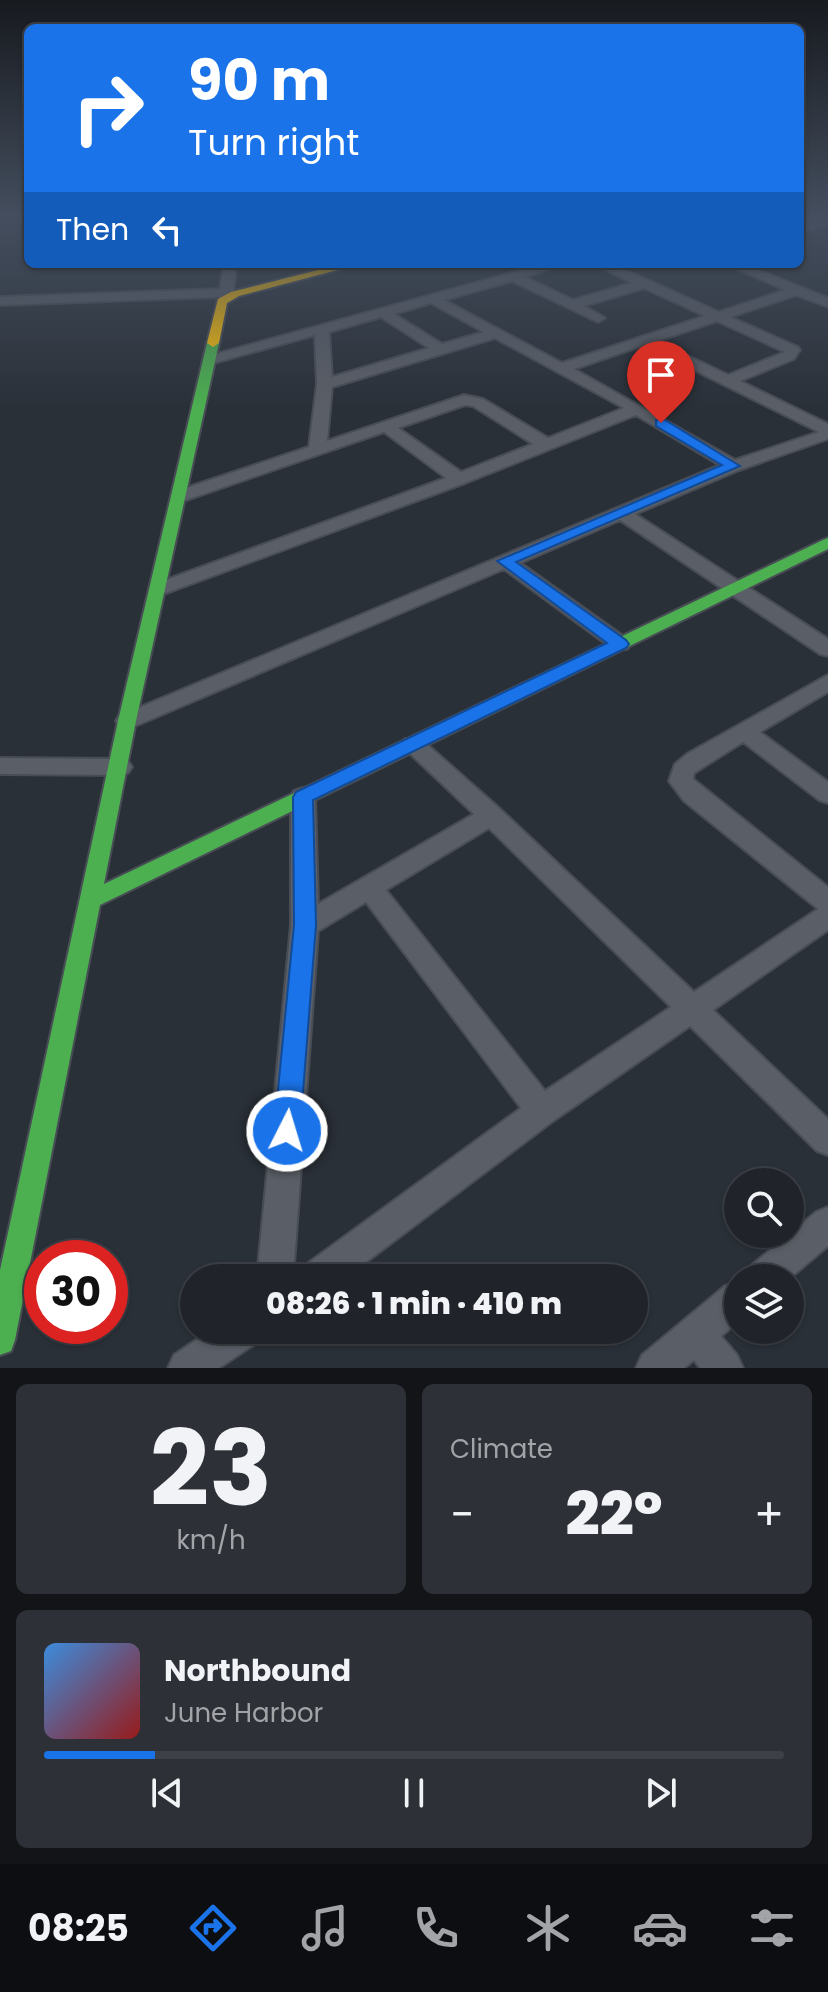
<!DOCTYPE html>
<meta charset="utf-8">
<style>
body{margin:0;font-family:Poppins,sans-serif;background:#2d3036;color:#f1f3f6;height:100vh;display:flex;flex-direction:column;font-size:30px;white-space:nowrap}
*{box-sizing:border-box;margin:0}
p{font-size:26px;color:#a2a4a8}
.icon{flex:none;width:44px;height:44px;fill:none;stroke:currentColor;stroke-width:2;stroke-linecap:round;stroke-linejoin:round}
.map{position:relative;height:1368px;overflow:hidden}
.sheet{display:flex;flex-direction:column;gap:16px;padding:16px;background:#121417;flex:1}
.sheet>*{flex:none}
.top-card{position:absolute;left:24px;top:24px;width:780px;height:244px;border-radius:12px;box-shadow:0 2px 6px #0004,0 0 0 2px #3d4147;background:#1a73e8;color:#fff;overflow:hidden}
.tools{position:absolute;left:724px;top:1168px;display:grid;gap:16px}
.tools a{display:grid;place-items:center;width:80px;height:80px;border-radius:50%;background:#20242a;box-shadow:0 2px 6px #0004,0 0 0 2px #3d4147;font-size:40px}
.speed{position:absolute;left:24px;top:1240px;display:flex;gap:16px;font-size:40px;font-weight:700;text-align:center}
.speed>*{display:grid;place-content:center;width:104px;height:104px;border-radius:50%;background:#20242a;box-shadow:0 2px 6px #0004,0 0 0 2px #3d4147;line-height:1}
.speed .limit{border:12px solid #d22;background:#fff;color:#111}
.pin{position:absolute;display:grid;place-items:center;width:68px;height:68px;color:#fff;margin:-82px -34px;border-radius:50% 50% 50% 0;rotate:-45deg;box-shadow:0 0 8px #0007}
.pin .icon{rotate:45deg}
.me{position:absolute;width:88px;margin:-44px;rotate:5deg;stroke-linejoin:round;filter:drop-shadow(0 0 6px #0008)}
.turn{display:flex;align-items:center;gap:28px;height:168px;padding:0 32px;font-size:36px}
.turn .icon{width:104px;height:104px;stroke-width:2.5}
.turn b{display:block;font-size:56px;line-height:68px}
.then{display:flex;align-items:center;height:76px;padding:0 32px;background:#0003;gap:16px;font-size:30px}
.big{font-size:60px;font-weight:800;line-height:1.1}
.sheet .card{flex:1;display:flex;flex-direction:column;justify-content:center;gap:12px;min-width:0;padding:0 28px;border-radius:12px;background:#2d3036}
.sheet .dial{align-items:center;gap:0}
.dial b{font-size:104px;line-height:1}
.song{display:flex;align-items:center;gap:24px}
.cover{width:96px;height:96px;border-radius:12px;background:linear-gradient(135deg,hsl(210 70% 55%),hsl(0 70% 35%))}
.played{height:8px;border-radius:4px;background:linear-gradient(90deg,#1a73e8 15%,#3d4147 15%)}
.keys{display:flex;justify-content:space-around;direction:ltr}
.heat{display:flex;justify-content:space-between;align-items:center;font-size:44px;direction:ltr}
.sheet .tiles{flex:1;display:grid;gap:16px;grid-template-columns:1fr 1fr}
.card:last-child{grid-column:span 2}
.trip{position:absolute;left:180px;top:1264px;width:468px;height:80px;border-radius:40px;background:#20242a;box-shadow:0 2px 6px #0004,0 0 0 2px #3d4147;font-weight:800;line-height:80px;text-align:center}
.dock{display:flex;height:128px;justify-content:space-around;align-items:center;background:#0d0e11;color:#a2a4a8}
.dock .icon{width:56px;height:56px}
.dock .selected{color:#1a73e8}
.dock b{font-size:36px;color:#f1f3f6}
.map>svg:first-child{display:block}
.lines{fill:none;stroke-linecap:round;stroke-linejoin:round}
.street-casing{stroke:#484c55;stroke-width:4}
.fast-casing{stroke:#484c55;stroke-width:4}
.slow-casing{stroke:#484c55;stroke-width:4}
.street{fill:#5a5e66;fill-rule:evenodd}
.fast{fill:#4caf50;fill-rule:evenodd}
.slow{fill:#ffc107;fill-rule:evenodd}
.route{fill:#1a73e8;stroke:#114b97;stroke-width:2}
</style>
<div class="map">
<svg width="828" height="1368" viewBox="0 0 828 1368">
<rect width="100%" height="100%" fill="#2a3038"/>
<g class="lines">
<g class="street-casing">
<g id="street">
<path d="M 828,216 L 828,224 L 800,232 L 800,224 Z"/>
<path d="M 224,264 L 236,264 L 233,297 L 226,301 L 219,297 L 0,305 L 0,297 L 220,289 Z"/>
<path d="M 544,264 L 564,264 L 525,277 L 573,300 L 632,283 L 595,264 L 612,264 L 719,312 L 785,290 L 726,264 L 743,264 L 828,298 L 828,307 L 796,295 L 730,317 L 798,347 L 800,350 L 794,359 L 740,381 L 828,424 L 828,439 L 739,470 L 635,514 L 828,639 L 828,656 L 820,654 L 620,520 L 520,563 L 627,639 L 631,644 L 627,649 L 613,649 L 504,569 L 135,726 L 119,726 L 116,721 L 119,716 L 720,465 L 636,415 L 465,483 L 166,593 L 152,593 L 149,589 L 152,585 L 446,478 L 384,432 L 186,500 L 174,500 L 171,496 L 174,492 L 309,447 L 317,384 L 315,335 L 210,364 L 205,363 L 205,357 ZM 512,281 L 598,322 L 605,318 L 584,306 L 644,288 L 705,316 L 562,363 L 444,300 ZM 431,303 L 484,332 L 442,344 L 394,314 ZM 381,317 L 429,348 L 332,377 L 329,332 ZM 717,321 L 785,352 L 728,375 L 657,341 ZM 495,338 L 624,408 L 548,438 L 483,399 L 464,395 L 327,441 L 332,387 ZM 644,345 L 819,432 L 735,460 L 574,369 ZM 465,405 L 473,406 L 533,444 L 461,472 L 398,428 Z"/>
<path d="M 828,675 L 828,692 L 760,732 L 828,782 L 828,803 L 819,800 L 743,742 L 694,773 L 693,779 L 828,887 L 828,930 L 713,1010 L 828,1119 L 828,1155 L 817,1151 L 690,1026 L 553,1121 L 345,1278 L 298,1278 L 304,1266 L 521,1108 L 366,902 L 318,931 L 293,1278 L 257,1278 L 291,925 L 291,797 L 294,791 L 303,788 L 312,791 L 315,797 L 318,904 L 474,814 L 401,745 L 405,739 L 421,739 L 500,809 L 694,992 L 818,909 L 684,801 L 669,781 L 675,764 L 687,754 ZM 489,828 L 671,1007 L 545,1091 L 386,890 Z"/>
<path d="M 0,758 L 120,759 L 128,761 L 132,767 L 128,773 L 120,775 L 0,774 Z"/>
<path d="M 828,1207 L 828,1246 L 790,1278 L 745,1278 L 751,1266 L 816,1212 Z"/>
<path d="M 738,1281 L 738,1322 L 721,1336 L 737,1355 L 743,1368 L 700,1368 L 694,1360 L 684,1368 L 636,1368 L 642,1355 L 725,1286 Z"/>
<path d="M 211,1330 L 261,1330 L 256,1343 L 219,1368 L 168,1368 L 174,1355 Z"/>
</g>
</g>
<g class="fast-casing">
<path id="fast" d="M 213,339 L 219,343 L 136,721 L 104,884 L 823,540 L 828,538 L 828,549 L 100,905 L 15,1340 L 11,1351 L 0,1355 L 0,1270 L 118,721 L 207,343 Z"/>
</g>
<g class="slow-casing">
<path id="slow" d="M 342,264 L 360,264 L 239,296 L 227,303 L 219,343 L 213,347 L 207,343 L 218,299 L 231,292 Z"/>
</g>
<use href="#street" class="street"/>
<use href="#fast" class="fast"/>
<use href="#slow" class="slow"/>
</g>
<linearGradient id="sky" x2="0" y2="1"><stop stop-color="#171a1f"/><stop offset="0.53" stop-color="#444e5e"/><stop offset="1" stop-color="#444e5e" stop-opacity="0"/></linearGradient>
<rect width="828" height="408" fill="url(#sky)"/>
<path class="route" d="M 656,420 L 665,420 L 740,466 L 516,562 L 626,640 L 629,644 L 626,648 L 313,800 L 316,925 L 300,1131 L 297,1139 L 287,1143 L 278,1139 L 274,1131 L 294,925 L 293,797 L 296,792 L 607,643 L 497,561 L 722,465 L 656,426 Z"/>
</svg>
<div class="tools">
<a><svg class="icon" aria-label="search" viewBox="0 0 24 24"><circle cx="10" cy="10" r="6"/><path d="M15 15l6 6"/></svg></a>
<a><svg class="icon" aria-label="layers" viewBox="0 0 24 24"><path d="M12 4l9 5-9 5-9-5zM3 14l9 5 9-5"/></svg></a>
</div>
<div class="speed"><div class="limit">30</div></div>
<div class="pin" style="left:661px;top:423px;background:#d93025"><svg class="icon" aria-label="arrive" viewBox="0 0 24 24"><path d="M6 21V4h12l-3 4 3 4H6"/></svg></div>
<svg class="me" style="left:287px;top:1131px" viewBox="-20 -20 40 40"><circle r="17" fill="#1a73e8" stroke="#fff" stroke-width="3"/><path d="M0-11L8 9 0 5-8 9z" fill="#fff"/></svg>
<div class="trip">08:26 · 1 min · 410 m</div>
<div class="top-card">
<div class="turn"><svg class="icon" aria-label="right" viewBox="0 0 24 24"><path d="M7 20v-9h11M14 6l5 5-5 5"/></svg><div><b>90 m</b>Turn right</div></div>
<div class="then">Then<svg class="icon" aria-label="left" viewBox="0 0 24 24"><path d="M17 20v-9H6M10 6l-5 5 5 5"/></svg></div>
</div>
</div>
<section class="sheet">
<div class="tiles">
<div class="card dial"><b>23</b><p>km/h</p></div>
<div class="card"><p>Climate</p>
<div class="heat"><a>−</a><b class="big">22°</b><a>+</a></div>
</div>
<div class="card">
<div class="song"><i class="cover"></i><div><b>Northbound</b><p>June Harbor</p></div></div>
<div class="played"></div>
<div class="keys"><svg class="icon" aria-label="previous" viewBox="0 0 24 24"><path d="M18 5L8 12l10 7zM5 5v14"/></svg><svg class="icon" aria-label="pause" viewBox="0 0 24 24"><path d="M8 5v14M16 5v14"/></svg><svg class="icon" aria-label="next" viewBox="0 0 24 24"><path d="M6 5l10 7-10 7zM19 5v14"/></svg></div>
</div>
</div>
</section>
<nav class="dock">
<b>08:25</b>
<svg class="icon selected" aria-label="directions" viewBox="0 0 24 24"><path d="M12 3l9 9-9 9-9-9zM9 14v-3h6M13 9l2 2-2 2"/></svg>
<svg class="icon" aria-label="music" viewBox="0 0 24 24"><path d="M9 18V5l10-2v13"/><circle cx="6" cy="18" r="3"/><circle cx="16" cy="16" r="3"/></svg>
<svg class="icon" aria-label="phone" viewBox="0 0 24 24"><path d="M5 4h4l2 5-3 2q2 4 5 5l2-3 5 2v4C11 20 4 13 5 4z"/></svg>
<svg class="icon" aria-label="climate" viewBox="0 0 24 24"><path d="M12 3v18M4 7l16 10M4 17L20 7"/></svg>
<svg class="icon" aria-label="car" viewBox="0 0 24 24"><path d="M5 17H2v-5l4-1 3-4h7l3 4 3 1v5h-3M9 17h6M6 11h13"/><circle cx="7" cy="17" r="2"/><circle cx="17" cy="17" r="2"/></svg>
<svg class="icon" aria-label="filters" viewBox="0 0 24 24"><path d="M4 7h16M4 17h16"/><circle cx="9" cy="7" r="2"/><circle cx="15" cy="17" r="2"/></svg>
</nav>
